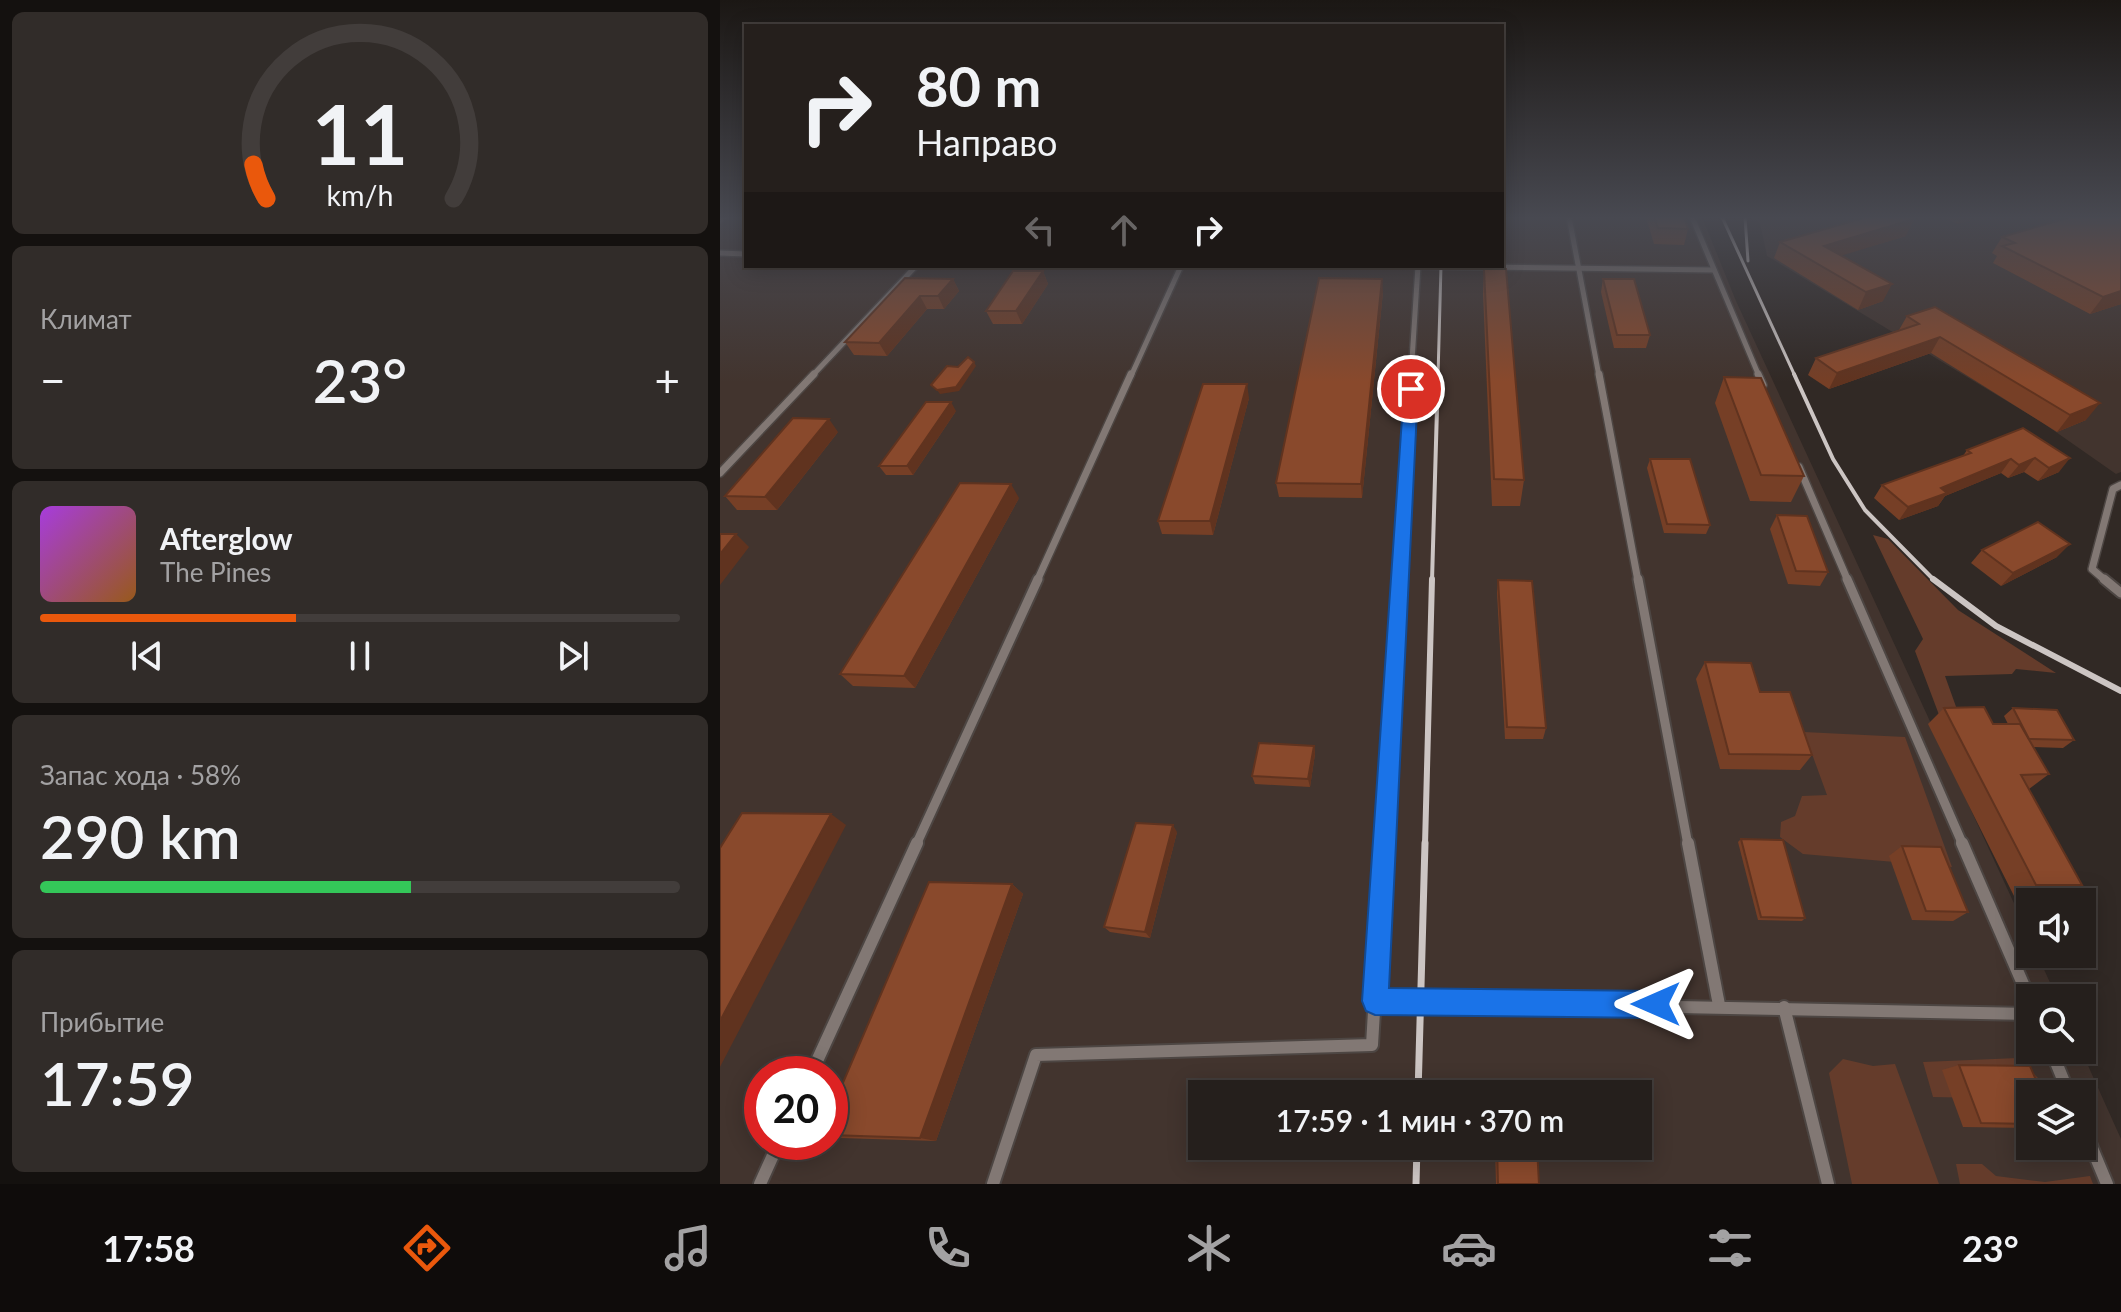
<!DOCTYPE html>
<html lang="ru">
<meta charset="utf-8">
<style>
body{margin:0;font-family:Lato,sans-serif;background:#312c29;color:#f1f3f6;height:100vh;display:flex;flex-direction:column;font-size:30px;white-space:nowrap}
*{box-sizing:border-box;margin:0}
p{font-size:26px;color:#a3a2a3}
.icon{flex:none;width:44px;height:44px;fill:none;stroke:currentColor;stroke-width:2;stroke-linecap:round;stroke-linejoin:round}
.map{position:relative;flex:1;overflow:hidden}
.side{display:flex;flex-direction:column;gap:12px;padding:12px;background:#14110f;width:720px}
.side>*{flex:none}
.banner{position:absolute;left:24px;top:24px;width:760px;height:244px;border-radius:0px;box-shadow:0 4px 20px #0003,0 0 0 2px #423d3b;background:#251f1c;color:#f1f3f6;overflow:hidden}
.fabs{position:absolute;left:1296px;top:888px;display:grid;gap:16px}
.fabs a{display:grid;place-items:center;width:80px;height:80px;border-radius:0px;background:#251f1c;box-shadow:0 4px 20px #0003,0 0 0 2px #423d3b;font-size:40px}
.speed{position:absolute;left:24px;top:1056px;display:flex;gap:16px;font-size:40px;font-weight:700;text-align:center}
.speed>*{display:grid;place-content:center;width:104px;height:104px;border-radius:50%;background:#251f1c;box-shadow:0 4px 20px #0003,0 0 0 2px #423d3b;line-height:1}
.speed .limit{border:12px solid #d22;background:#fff;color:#111}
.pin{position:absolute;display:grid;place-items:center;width:68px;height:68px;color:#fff;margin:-34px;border:4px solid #fff;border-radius:50%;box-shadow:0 2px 8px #0007}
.me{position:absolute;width:88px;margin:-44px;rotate:270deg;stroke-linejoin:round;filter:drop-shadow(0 0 6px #0008)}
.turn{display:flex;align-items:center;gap:28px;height:168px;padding:0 40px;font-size:36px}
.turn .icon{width:104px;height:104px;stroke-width:2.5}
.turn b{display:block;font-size:56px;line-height:68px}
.lanes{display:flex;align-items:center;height:76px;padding:0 40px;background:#0003;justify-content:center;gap:40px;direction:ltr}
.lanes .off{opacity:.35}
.big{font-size:60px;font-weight:600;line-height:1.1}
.side .card{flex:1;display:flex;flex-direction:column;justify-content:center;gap:12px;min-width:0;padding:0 28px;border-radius:12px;background:#312c29}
.side .dial{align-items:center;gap:0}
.dial svg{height:208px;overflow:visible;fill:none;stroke:#423d3b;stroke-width:7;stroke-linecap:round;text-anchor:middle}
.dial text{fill:#f1f3f6;stroke:none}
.song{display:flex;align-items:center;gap:24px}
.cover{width:96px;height:96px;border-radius:12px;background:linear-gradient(135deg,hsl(280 70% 55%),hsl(30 70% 35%))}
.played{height:8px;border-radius:4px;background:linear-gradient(90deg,#ea580c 40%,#423d3b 40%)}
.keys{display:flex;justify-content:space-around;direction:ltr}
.heat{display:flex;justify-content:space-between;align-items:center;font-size:44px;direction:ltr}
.charge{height:12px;border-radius:6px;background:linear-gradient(90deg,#34c759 58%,#423d3b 0)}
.trip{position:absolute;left:468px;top:1080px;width:464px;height:80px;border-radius:0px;background:#251f1c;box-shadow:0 4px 20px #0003,0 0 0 2px #423d3b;font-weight:600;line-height:80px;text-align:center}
.menu{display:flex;height:128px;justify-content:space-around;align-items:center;background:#0f0c0b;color:#a3a2a3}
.menu .icon{width:56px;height:56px}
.menu .active{color:#ea580c}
.menu b{font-size:36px;color:#f1f3f6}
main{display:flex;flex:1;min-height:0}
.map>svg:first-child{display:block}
.built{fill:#42342e;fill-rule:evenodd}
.green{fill:#653c2b}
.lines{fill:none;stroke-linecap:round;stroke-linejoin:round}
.lane-far3-casing{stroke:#4d4643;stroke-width:8}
.lane-far2-casing{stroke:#4d4643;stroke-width:10}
.lane-far1-casing{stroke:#4d4643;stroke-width:13}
.lane-casing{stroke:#4d4643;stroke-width:16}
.lane-far3{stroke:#827874;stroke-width:5}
.lane-far2{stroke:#827874;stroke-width:7}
.lane-far1{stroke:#827874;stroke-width:9}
.lane{stroke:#827874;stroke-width:12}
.rail-far3{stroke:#ccc5c3;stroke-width:3}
.rail-far2{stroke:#ccc5c3;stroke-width:4}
.rail-far1{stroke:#ccc5c3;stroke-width:6}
.rail{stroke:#ccc5c3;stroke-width:7}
.wall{fill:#763f26}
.shaded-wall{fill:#60331f}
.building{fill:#89492c;stroke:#60331f;stroke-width:2}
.route{fill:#1a73e8;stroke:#114b97;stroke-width:2}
</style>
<main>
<section class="side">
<div class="card dial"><svg viewBox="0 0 100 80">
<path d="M14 69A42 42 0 1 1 86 69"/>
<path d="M14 69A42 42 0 0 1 9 56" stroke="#ea580c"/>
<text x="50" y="56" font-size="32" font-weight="700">11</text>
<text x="50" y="72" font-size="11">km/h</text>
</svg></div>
<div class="card"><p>Климат</p>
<div class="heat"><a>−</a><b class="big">23°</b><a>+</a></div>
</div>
<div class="card">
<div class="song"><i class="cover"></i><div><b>Afterglow</b><p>The Pines</p></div></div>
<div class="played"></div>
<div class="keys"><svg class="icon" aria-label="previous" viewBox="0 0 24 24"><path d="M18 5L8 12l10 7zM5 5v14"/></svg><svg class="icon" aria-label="pause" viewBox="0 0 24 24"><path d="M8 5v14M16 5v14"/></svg><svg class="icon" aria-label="next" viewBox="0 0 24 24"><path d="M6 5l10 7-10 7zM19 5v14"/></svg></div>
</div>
<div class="card"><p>Запас хода · 58%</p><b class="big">290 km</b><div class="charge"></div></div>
<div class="card"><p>Прибытие</p><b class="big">17:59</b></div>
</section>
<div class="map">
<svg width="1401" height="1184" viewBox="0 0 1401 1184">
<rect width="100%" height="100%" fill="#312925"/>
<g class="built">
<path d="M 0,217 L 26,217 L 26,266 L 782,266 L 782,217 L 982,217 L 1016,301 L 1310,938 L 1310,954 L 1317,954 L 1337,998 L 1310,998 L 1310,1050 L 1361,1050 L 1401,1139 L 1401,1184 L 0,1184 ZM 42,1074 L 110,1074 L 110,1142 L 42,1142 ZM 482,1094 L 918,1094 L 918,1146 L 482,1146 ZM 1310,1094 L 1362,1094 L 1362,1146 L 1310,1146 Z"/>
<path d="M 1031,217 L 1401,217 L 1401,472 L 1396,474 L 1323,423 L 1047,256 L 1040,223 Z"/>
</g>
<g class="green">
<path d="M 1153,535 L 1168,539 L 1238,610 L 1336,673 L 1296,669 L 1292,674 L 1225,676 L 1239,715 L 1227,736 L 1195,651 L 1203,639 Z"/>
<path d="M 1084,732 L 1185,737 L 1232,867 L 1083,854 L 1060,837 L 1061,822 L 1075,816 L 1082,796 L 1107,795 Z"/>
<path d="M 1298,1058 L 1334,1094 L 1310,1094 L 1310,1099 L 1213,1097 L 1203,1062 Z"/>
<path d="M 1123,1059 L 1153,1066 L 1175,1064 L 1219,1184 L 1132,1184 L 1109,1073 Z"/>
<path d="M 1236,1164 L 1262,1164 L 1276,1176 L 1325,1182 L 1370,1176 L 1373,1184 L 1240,1184 Z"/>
</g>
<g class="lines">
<g class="lane-far3-casing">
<g id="lane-far3">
<path d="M 849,217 L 879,376"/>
<path d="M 972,217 L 1039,376"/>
<path d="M 0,220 L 4,217"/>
<path d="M 0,253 L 26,254"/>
<path d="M 682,266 L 994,270"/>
<path d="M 92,376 L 196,266"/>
<path d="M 411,376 L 461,266"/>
<path d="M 691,376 L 698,266"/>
</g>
</g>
<g class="lane-far2-casing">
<g id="lane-far2">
<path d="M 879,374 L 918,581"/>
<path d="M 1038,374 L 1043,385"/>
<path d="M 1079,467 L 1128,581"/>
<path d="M 0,473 L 94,374"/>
<path d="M 317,581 L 411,374"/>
<path d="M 679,581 L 692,374"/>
<path d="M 1386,581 L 1372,569 L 1393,489 L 1401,485"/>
</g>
</g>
<g class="lane-far1-casing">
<g id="lane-far1">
<path d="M 918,579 L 968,845"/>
<path d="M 1127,579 L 1243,845"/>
<path d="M 1384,579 L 1401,593"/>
<path d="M 196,845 L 318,579"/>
<path d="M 664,845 L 680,579"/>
</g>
</g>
<g class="lane-casing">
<g id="lane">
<path d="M 968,843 L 999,1005"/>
<path d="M 1242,843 L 1310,1000"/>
<path d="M 655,1001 L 1310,1014"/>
<path d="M 1064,1007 L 1108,1184"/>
<path d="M 1331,1050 L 1349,1094"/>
<path d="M 91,1074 L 197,843"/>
<path d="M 1362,1124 L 1387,1184"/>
<path d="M 40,1184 L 59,1142"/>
<path d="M 273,1184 L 316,1055 L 652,1045 L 664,843"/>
</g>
</g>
<use href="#lane-far3" class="lane-far3"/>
<use href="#lane-far2" class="lane-far2"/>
<use href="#lane-far1" class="lane-far1"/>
<use href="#lane" class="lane"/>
<g class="rail-far3">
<path d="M 1002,217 L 1075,376"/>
<path d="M 1025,217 L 1028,261"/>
<path d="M 718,376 L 721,266"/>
</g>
<g class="rail-far2">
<path d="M 1074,374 L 1113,459 L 1145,510 L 1215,581"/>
<path d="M 712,581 L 718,374"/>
</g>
<g class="rail-far1">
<path d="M 1213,579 L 1276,626 L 1401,691"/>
<path d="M 705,845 L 712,579"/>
</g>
<g class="rail">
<path d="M 698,1094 L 705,843"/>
<path d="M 696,1184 L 697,1146"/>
</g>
</g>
<g class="wall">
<path d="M 878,217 L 964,217 L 968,229 L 964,245 L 934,244 L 926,217 Z"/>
<path d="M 1223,217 L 1260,217 L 1238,224 Z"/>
<path d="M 1351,217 L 1401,304 L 1370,314 L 1273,263 L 1277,256 L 1272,253 L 1282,237 Z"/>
<path d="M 1186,236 L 1121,255 L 1163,301 L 1138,310 L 1054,258 L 1060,242 Z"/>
<path d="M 764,269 L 804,480 L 800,506 L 772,506 L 763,294 Z"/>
<path d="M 323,271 L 328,284 L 302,324 L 273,324 L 266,311 Z"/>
<path d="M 185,278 L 233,279 L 239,291 L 224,309 L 207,309 L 167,356 L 134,355 L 125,342 Z"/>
<path d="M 883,279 L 930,335 L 926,348 L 894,348 L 881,292 Z"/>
<path d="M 663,292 L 642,498 L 559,497 L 556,483 Z"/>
<path d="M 1187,316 L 1366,420 L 1337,432 L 1211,353 L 1109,389 L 1088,375 L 1096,358 L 1179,330 Z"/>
<path d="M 1004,377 L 1084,476 L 1071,502 L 1030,501 L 995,403 Z"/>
<path d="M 529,398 L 493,535 L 442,534 L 438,521 Z"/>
<path d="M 236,411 L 193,475 L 166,475 L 159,466 Z"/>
<path d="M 1303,428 L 1339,472 L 1318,481 L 1304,472 L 1288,478 L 1281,473 L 1225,496 L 1218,506 L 1179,520 L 1154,498 L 1162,485 L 1243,456 L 1247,450 Z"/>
<path d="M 118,432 L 57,510 L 17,510 L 5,496 Z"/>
<path d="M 930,459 L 990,525 L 986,534 L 944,533 L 927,468 Z"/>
<path d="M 299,498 L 195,688 L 133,686 L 120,674 Z"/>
<path d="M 1057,515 L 1108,572 L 1100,586 L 1068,584 L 1050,529 Z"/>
<path d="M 1262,550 L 1337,557 L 1281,586 L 1251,563 Z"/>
<path d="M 778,580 L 826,728 L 823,739 L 785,739 L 777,593 Z"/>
<path d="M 985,662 L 1040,692 L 1092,755 L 1080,770 L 1000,769 L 976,679 Z"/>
<path d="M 1224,708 L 1273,724 L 1288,724 L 1284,716 L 1293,708 L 1354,740 L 1343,748 L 1313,747 L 1329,774 L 1309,789 L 1362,885 L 1339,897 L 1295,898 L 1208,724 Z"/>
<path d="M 594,746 L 595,754 L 590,787 L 535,784 L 532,776 Z"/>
<path d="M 457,832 L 430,938 L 390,932 L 384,927 Z"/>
<path d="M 1021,839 L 1085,918 L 1082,921 L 1038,920 L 1018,842 Z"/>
<path d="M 1182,846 L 1248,912 L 1233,921 L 1192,920 L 1169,856 Z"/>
<path d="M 292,884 L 303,894 L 216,1141 L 120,1138 L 110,1136 L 110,1113 Z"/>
<path d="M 1239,1065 L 1310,1094 L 1310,1128 L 1243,1127 L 1222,1070 Z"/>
<path d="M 775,1146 L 817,1146 L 819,1184 L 776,1184 Z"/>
</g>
<g class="shaded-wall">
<path d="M 1241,217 L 1260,217 L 1238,224 Z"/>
<path d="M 1194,219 L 1186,236 L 1097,263 L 1104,246 Z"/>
<path d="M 323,271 L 328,284 L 302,324 L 296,311 Z"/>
<path d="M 233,279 L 239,291 L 224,309 L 218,296 Z"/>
<path d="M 662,279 L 663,292 L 642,498 L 641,484 Z"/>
<path d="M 1172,284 L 1163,301 L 1138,310 L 1146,292 Z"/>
<path d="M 1401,291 L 1401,304 L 1370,314 L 1383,297 Z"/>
<path d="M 200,296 L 207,309 L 167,356 L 159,343 Z"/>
<path d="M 1220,337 L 1211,353 L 1109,389 L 1117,373 Z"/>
<path d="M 254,362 L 256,366 L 239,391 L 220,394 L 217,390 Z"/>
<path d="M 527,384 L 529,398 L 493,535 L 490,521 Z"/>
<path d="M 231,402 L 236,411 L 193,475 L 187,466 Z"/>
<path d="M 1380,403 L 1366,420 L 1337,432 L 1350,415 Z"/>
<path d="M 109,419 L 118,432 L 57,510 L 45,497 Z"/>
<path d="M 1315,458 L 1304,472 L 1288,478 L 1299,465 Z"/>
<path d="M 1350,458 L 1339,472 L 1318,481 L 1329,468 Z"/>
<path d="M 1291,459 L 1281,473 L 1225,496 L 1218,506 L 1179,520 L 1188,507 L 1221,488 Z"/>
<path d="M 291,484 L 299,498 L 195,688 L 184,676 Z"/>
<path d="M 16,534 L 29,547 L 0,585 L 0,554 Z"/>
<path d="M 1350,544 L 1337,557 L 1281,586 L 1293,573 Z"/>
<path d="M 594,746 L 595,754 L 590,787 L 588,779 Z"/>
<path d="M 111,814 L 126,825 L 0,1067 L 0,1021 Z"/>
<path d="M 453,825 L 457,832 L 430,938 L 425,932 Z"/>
<path d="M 292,884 L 303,894 L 216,1141 L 200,1138 Z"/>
</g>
<g class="building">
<path d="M 934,217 L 964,217 L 968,229 L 938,228 Z"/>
<path d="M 1147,217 L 1189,217 L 1194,219 L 1104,246 L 1172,284 L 1146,292 L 1060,242 Z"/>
<path d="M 1351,217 L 1401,217 L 1401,291 L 1383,297 L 1282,246 L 1295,243 L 1282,237 Z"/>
<path d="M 764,269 L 786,269 L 804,480 L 774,479 Z"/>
<path d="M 293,271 L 323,271 L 296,311 L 266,311 Z"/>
<path d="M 185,278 L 233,279 L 218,296 L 200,296 L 159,343 L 125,342 Z"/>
<path d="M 599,278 L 662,279 L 641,484 L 556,483 Z"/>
<path d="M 883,279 L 914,279 L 930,335 L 897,335 Z"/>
<path d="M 1215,307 L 1380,403 L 1350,415 L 1220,337 L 1117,373 L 1096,358 L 1199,324 L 1187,316 Z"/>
<path d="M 248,357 L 254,362 L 236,387 L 217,390 L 211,385 L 227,366 L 238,367 Z"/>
<path d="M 1004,377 L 1041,378 L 1084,476 L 1041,475 Z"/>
<path d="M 483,384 L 527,384 L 490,521 L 438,521 Z"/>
<path d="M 206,402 L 231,402 L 187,466 L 159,466 Z"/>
<path d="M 73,418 L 109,419 L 45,497 L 5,496 Z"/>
<path d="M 1303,428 L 1350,458 L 1329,468 L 1315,458 L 1299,465 L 1291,459 L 1221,488 L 1227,493 L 1188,507 L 1162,485 L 1251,453 L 1247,450 Z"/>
<path d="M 930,459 L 970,459 L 990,525 L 947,524 Z"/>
<path d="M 240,483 L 291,484 L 184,676 L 120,674 Z"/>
<path d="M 1057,515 L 1087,516 L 1108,572 L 1076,571 Z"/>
<path d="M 1318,522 L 1350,544 L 1293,573 L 1262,550 Z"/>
<path d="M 0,534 L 16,534 L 0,554 Z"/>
<path d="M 778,580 L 812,581 L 826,728 L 787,727 Z"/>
<path d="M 985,662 L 1031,663 L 1040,692 L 1070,692 L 1092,755 L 1009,754 Z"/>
<path d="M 1264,707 L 1273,724 L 1300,724 L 1329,774 L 1301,775 L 1362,885 L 1316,885 L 1224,708 Z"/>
<path d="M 1293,708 L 1337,710 L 1354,740 L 1309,739 Z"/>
<path d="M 539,743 L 594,746 L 588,779 L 532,776 Z"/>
<path d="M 22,813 L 111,814 L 0,1021 L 0,848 Z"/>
<path d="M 416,823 L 453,825 L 425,932 L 384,927 Z"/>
<path d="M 1021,839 L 1063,840 L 1085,918 L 1041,917 Z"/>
<path d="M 1182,846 L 1221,847 L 1248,912 L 1206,911 Z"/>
<path d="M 209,882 L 292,884 L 200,1138 L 110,1135 L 110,1113 Z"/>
<path d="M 1239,1065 L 1310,1066 L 1322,1094 L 1310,1094 L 1310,1124 L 1261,1123 Z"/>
<path d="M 777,1146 L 817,1146 L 819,1184 L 778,1184 Z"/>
</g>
<linearGradient id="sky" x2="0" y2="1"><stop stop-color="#1b1714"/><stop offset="0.57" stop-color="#484951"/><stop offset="1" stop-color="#484951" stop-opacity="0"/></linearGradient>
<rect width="1401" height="382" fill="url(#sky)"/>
<path class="route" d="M 691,385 L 698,389 L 669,988 L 936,991 L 946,995 L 949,1004 L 946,1014 L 936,1018 L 655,1015 L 646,1011 L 642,1001 L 684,389 Z"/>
</svg>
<div class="fabs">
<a><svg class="icon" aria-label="sound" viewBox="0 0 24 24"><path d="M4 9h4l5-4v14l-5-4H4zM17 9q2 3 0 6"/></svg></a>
<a><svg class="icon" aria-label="search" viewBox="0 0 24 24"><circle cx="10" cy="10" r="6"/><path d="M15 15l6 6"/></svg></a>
<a><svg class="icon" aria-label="layers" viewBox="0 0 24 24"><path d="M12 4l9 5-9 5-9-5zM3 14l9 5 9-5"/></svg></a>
</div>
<div class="speed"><div class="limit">20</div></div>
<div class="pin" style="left:691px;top:389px;background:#d93025"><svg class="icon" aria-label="arrive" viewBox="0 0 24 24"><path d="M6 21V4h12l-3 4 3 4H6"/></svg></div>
<svg class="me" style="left:936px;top:1004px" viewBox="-20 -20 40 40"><path d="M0-17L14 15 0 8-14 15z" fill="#1a73e8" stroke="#fff" stroke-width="4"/></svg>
<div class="trip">17:59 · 1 мин · 370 m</div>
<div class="banner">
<div class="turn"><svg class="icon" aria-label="right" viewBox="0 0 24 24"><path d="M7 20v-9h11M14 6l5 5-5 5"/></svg><div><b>80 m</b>Направо</div></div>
<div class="lanes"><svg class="icon off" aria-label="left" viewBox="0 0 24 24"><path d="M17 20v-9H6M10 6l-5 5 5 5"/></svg><svg class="icon off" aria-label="ahead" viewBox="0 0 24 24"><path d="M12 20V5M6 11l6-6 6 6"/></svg><svg class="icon" aria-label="right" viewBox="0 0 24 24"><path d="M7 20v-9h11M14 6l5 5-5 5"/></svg></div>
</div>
</div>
</main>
<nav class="menu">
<b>17:58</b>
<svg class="icon active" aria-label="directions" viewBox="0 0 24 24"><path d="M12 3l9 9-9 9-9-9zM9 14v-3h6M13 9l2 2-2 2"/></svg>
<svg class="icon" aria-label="music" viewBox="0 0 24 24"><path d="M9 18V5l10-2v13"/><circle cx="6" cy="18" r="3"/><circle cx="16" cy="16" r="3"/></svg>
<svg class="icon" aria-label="phone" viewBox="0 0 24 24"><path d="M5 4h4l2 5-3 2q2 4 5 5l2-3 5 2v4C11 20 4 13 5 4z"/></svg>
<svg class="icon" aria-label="climate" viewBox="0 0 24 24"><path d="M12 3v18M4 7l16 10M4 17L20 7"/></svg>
<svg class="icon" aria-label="car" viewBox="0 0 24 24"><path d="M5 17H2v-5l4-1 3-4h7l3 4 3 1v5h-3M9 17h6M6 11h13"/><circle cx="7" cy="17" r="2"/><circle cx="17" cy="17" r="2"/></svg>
<svg class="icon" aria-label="filters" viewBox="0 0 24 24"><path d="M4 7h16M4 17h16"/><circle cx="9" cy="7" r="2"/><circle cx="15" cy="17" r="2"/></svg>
<b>23°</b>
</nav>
